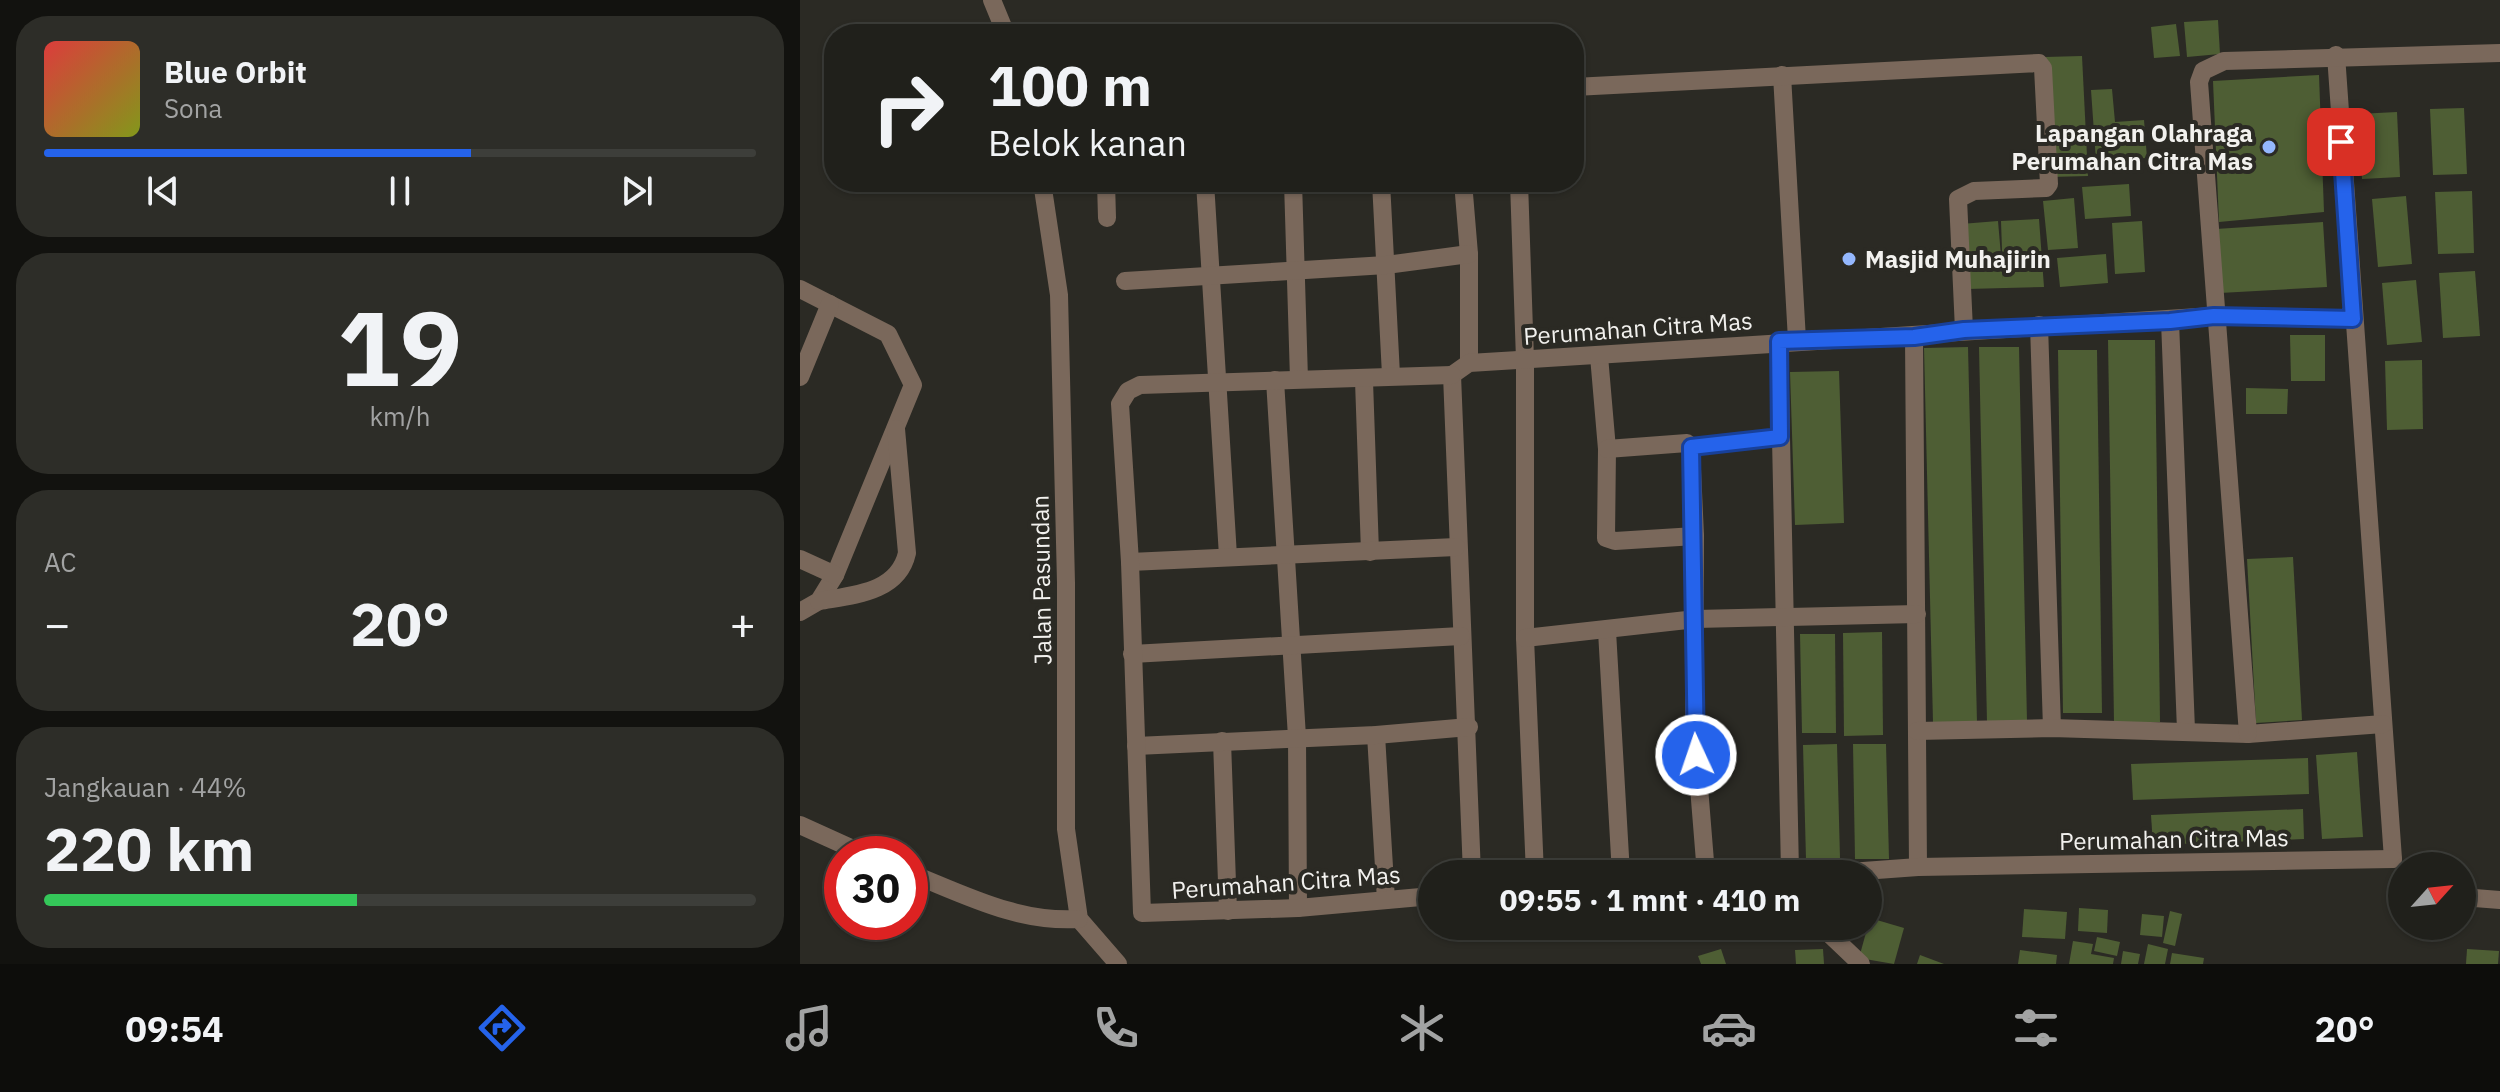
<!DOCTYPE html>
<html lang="id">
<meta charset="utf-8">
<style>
body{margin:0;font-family:"IBM Plex Sans",sans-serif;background:#2d2d28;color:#f1f3f6;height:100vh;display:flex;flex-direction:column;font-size:30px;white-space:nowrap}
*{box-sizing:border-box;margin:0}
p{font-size:26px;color:#a2a3a3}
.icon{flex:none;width:44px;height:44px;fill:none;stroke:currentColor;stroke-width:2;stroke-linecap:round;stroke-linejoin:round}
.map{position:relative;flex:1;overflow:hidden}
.side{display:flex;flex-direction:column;gap:16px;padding:16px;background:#12120f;width:800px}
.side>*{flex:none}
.guide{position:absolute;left:24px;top:24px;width:760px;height:168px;border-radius:32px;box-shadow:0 2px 6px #0004,0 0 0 2px #3d3e3a;background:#20201b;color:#f1f3f6;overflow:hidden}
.needle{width:52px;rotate:63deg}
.controls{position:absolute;left:1588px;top:852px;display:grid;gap:16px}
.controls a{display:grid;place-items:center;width:88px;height:88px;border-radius:50%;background:#20201b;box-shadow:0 2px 6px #0004,0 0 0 2px #3d3e3a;font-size:40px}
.speed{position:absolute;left:24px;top:836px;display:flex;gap:16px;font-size:40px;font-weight:700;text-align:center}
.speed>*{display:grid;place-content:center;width:104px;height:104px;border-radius:50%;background:#20201b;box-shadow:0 2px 6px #0004,0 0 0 2px #3d3e3a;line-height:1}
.speed .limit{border:12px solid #d22;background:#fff;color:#111}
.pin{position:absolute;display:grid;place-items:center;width:68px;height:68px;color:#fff;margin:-34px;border-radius:16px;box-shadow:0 4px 12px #0006}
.me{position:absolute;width:88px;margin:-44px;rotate:357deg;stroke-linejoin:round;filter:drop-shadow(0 0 6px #0008)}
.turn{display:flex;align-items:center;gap:28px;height:168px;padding:0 32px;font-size:36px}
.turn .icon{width:104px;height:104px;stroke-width:2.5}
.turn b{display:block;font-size:56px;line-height:68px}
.big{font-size:60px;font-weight:700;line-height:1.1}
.side .card{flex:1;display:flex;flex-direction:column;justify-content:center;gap:12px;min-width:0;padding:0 28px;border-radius:32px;background:#2d2d28}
.side .dial{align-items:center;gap:0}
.dial b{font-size:104px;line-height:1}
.song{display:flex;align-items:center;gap:24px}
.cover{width:96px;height:96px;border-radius:12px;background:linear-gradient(135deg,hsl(0 70% 55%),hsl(70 70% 35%))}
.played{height:8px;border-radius:4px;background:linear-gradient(90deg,#2563eb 60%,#3d3e3a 60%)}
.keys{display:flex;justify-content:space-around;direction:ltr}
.heat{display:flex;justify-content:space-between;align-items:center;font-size:44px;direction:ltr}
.charge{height:12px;border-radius:6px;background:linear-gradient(90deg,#34c759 44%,#3d3e3a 0)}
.trip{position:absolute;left:618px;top:860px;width:464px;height:80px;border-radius:40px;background:#20201b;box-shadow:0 2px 6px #0004,0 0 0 2px #3d3e3a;font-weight:700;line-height:80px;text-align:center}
.tabs{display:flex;height:128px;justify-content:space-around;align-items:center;background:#0d0d0b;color:#a2a3a3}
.tabs .icon{width:56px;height:56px}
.tabs .active{color:#2563eb}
.tabs b{font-size:36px;color:#f1f3f6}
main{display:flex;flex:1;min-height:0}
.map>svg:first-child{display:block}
.building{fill:#4e5e34}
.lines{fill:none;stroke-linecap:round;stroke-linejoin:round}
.street{stroke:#7a685b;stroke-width:18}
.route-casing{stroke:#184099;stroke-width:20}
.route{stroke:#2563eb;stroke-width:14}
.poi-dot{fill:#94b7fd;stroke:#2b2a24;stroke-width:3}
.labels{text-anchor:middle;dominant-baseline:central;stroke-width:8;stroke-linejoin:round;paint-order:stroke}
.poi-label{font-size:24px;font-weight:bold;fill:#f2f1ee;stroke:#2b2a24;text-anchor:end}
.street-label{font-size:24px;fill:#f2f1ee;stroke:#2b2a24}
</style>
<main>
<section class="side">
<div class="card">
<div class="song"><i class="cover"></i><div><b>Blue Orbit</b><p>Sona</p></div></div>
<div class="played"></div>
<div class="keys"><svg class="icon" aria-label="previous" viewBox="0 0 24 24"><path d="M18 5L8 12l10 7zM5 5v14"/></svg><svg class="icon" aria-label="pause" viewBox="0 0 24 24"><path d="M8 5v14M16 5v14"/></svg><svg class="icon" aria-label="next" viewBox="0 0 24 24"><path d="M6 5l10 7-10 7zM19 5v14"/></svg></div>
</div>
<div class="card dial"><b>19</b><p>km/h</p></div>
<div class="card"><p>AC</p>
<div class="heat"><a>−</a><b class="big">20°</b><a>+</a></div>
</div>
<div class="card"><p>Jangkauan · 44%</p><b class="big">220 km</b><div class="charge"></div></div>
</section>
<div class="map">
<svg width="1700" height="964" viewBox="0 0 1700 964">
<rect width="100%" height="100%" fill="#2b2a24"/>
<g class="building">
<path d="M 1418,20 L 1420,54 L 1387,57 L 1384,22 Z"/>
<path d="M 1376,24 L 1380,56 L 1354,58 L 1351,27 Z"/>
<path d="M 1282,56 L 1288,176 L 1250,177 L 1245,57 Z"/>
<path d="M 1519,75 L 1524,212 L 1419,222 L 1413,81 Z"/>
<path d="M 1312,89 L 1315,122 L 1344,120 L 1347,158 L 1296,161 L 1291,90 Z"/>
<path d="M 1664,108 L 1667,174 L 1633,175 L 1630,109 Z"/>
<path d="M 1597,112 L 1600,177 L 1562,179 L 1558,114 Z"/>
<path d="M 1329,184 L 1331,216 L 1285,219 L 1282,187 Z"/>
<path d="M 1672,191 L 1674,253 L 1638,254 L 1635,192 Z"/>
<path d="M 1606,196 L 1612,264 L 1578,267 L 1572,199 Z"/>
<path d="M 1274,198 L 1278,248 L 1248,250 L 1243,201 Z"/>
<path d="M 1239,219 L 1244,287 L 1167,289 L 1161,224 L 1198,221 L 1203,279 L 1201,221 Z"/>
<path d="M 1342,221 L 1345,272 L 1315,274 L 1312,223 Z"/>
<path d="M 1523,222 L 1527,287 L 1420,293 L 1416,229 Z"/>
<path d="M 1306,254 L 1308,283 L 1260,287 L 1257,258 Z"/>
<path d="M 1675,271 L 1680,336 L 1643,338 L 1639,273 Z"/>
<path d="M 1616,280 L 1622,342 L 1587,345 L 1582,283 Z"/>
<path d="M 1490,335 L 1525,335 L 1525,381 L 1491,381 Z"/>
<path d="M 1308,340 L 1355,340 L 1360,722 L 1314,722 Z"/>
<path d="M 1168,347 L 1177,722 L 1133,722 L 1124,348 Z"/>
<path d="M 1179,347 L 1219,347 L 1227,722 L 1187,723 Z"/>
<path d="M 1258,350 L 1297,350 L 1302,713 L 1263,713 Z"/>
<path d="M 1622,360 L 1623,429 L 1587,430 L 1585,361 Z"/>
<path d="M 1039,371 L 1044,523 L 995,525 L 990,372 Z"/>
<path d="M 1446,388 L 1488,389 L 1487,414 L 1446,414 Z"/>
<path d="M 1493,557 L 1502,720 L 1456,723 L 1447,559 Z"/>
<path d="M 1082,632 L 1083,735 L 1044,736 L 1043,633 Z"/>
<path d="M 1000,634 L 1035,634 L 1036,733 L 1002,733 Z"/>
<path d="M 1037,744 L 1040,858 L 1006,859 L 1003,745 Z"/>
<path d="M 1053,744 L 1086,744 L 1089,859 L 1055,859 Z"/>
<path d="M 1557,752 L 1563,837 L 1522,839 L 1516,755 Z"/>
<path d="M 1508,758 L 1509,794 L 1333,800 L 1331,764 Z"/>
<path d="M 1503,809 L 1504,839 L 1353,845 L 1351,815 Z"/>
<path d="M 1279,908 L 1308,910 L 1307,933 L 1278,931 Z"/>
<path d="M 1224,909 L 1267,912 L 1265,939 L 1222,937 Z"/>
<path d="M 1370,911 L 1382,914 L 1375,946 L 1363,943 Z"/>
<path d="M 1342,914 L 1364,916 L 1362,937 L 1340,935 Z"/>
<path d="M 1070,918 L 1104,928 L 1094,964 L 1059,958 Z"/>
<path d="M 1297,937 L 1320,942 L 1317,956 L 1294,951 Z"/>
<path d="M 1273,941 L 1293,944 L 1291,954 L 1314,958 L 1313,964 L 1269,964 Z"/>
<path d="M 1348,944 L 1368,949 L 1365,964 L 1344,964 Z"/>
<path d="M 921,949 L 926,964 L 901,964 L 898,956 Z"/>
<path d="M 1023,949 L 1024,964 L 996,964 L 995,950 Z"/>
<path d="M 1667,949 L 1699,951 L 1698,964 L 1666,964 Z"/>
<path d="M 1220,950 L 1257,955 L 1256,964 L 1218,964 Z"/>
<path d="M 1323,951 L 1340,954 L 1338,964 L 1321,964 Z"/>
<path d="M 1372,953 L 1404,958 L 1403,964 L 1370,964 Z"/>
<path d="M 1120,955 L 1144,964 L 1117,964 Z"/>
</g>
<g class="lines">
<g class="street">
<path d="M 192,0 L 206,34"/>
<path d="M 1536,55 L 1593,859"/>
<path d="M 982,75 L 997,340"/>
<path d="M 774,87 L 1239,63 L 1243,68 L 1249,184 L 1246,188 L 1174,191 L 1158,199 L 1164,330"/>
<path d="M 242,182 L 259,295 L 266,583 L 266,829 L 279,919 L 318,964"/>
<path d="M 306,182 L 307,218"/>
<path d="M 405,182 L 428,556"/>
<path d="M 493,182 L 499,379"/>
<path d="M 581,182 L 591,375"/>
<path d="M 663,182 L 669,254 L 669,363"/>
<path d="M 719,182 L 725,360 L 725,638 L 735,874"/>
<path d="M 325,281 L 586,265 L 669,254"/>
<path d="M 0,289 L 88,334 L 113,385 L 35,575 L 19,601 L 0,612"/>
<path d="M 1370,321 L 1386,730"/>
<path d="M 1239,325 L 1252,728"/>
<path d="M 1114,337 L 1118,867"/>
<path d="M 979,341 L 990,872"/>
<path d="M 799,356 L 807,449 L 806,538 L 815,541 L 895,536"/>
<path d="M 652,375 L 669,363 L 1414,316 L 1553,319"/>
<path d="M 652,375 L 672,874"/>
<path d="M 0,377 L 30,304"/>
<path d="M 475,380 L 497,737 L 498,908"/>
<path d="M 564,381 L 570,552"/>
<path d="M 891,447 L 895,536 L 894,725 L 906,874"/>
<path d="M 807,449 L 887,443 L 891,447 L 980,437"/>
<path d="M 0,559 L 35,575"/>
<path d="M 330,562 L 656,547"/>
<path d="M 19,601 C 53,595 98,593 107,553 L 96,429"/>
<path d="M 807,631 L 821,874"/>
<path d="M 725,638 L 896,619 L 1117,614"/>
<path d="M 332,654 L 661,636"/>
<path d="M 1117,731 L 1252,728 L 1448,734 L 1583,724"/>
<path d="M 1448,734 L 1399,82 L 1403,71 L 1424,61 L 1700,53"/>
<path d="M 576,735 L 586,900"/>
<path d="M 422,741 L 428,911"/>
<path d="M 336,746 L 576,735 L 669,727"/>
<path d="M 0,825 L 64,854"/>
<path d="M 110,873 C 165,895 218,923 279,919"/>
<path d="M 972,874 L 1009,874"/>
<path d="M 1022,874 L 1118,867 L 1593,859"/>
<path d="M 632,896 L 498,908 L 342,913 L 330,562 L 320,404 L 328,391 L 340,385 L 652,375"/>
<path d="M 1662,897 L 1700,900"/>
<path d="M 1021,926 L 1061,964"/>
</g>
</g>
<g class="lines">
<g class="route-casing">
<path id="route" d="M 896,755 L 891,447 L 980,437 L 979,341 L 1114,337 L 1164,330 L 1370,321 L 1414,316 L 1553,319 L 1541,142"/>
</g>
<use href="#route" class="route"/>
</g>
<g class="poi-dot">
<circle cx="1469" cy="147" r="8"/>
<circle cx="1049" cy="259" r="8"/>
</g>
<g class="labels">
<g class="poi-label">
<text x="1453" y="133">Lapangan Olahraga<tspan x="1453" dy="28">Perumahan Citra Mas</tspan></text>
<text x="1065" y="259" text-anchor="start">Masjid Muhajirin</text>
</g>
<g class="street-label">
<text transform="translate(838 328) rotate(-4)">Perumahan Citra Mas</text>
<text transform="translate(241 580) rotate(-91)">Jalan Pasundan</text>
<text transform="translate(1374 839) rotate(-1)">Perumahan Citra Mas</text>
<text transform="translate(486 882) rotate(-4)">Perumahan Citra Mas</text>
</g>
</g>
</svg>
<div class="controls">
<a><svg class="needle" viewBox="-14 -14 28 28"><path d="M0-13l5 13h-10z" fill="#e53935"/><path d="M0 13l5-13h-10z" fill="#a2a3a3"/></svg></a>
</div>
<div class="speed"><div class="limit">30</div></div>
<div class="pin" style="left:1541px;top:142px;background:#d93025"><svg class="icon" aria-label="arrive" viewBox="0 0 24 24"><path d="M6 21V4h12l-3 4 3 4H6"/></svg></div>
<svg class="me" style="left:896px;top:755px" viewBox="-20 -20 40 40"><circle r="17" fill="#2563eb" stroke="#fff" stroke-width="3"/><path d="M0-11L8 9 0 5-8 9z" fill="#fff"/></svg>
<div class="trip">09:55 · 1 mnt · 410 m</div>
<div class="guide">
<div class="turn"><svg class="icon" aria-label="right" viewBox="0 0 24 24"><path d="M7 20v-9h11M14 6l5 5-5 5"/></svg><div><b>100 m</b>Belok kanan</div></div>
</div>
</div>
</main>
<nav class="tabs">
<b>09:54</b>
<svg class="icon active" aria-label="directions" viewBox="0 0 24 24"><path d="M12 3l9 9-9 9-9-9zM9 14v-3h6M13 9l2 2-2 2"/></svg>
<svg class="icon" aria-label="music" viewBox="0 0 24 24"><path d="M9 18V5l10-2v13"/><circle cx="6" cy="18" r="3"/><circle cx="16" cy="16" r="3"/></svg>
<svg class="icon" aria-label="phone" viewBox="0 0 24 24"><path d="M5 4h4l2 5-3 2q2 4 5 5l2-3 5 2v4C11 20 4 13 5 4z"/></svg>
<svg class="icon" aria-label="climate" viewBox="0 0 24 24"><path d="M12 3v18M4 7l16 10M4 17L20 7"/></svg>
<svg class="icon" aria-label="car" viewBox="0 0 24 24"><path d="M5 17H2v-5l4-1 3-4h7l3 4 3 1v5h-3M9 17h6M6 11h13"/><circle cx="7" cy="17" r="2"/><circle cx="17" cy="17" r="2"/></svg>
<svg class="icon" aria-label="filters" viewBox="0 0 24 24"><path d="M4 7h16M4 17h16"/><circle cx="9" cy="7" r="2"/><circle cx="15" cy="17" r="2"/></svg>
<b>20°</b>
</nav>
